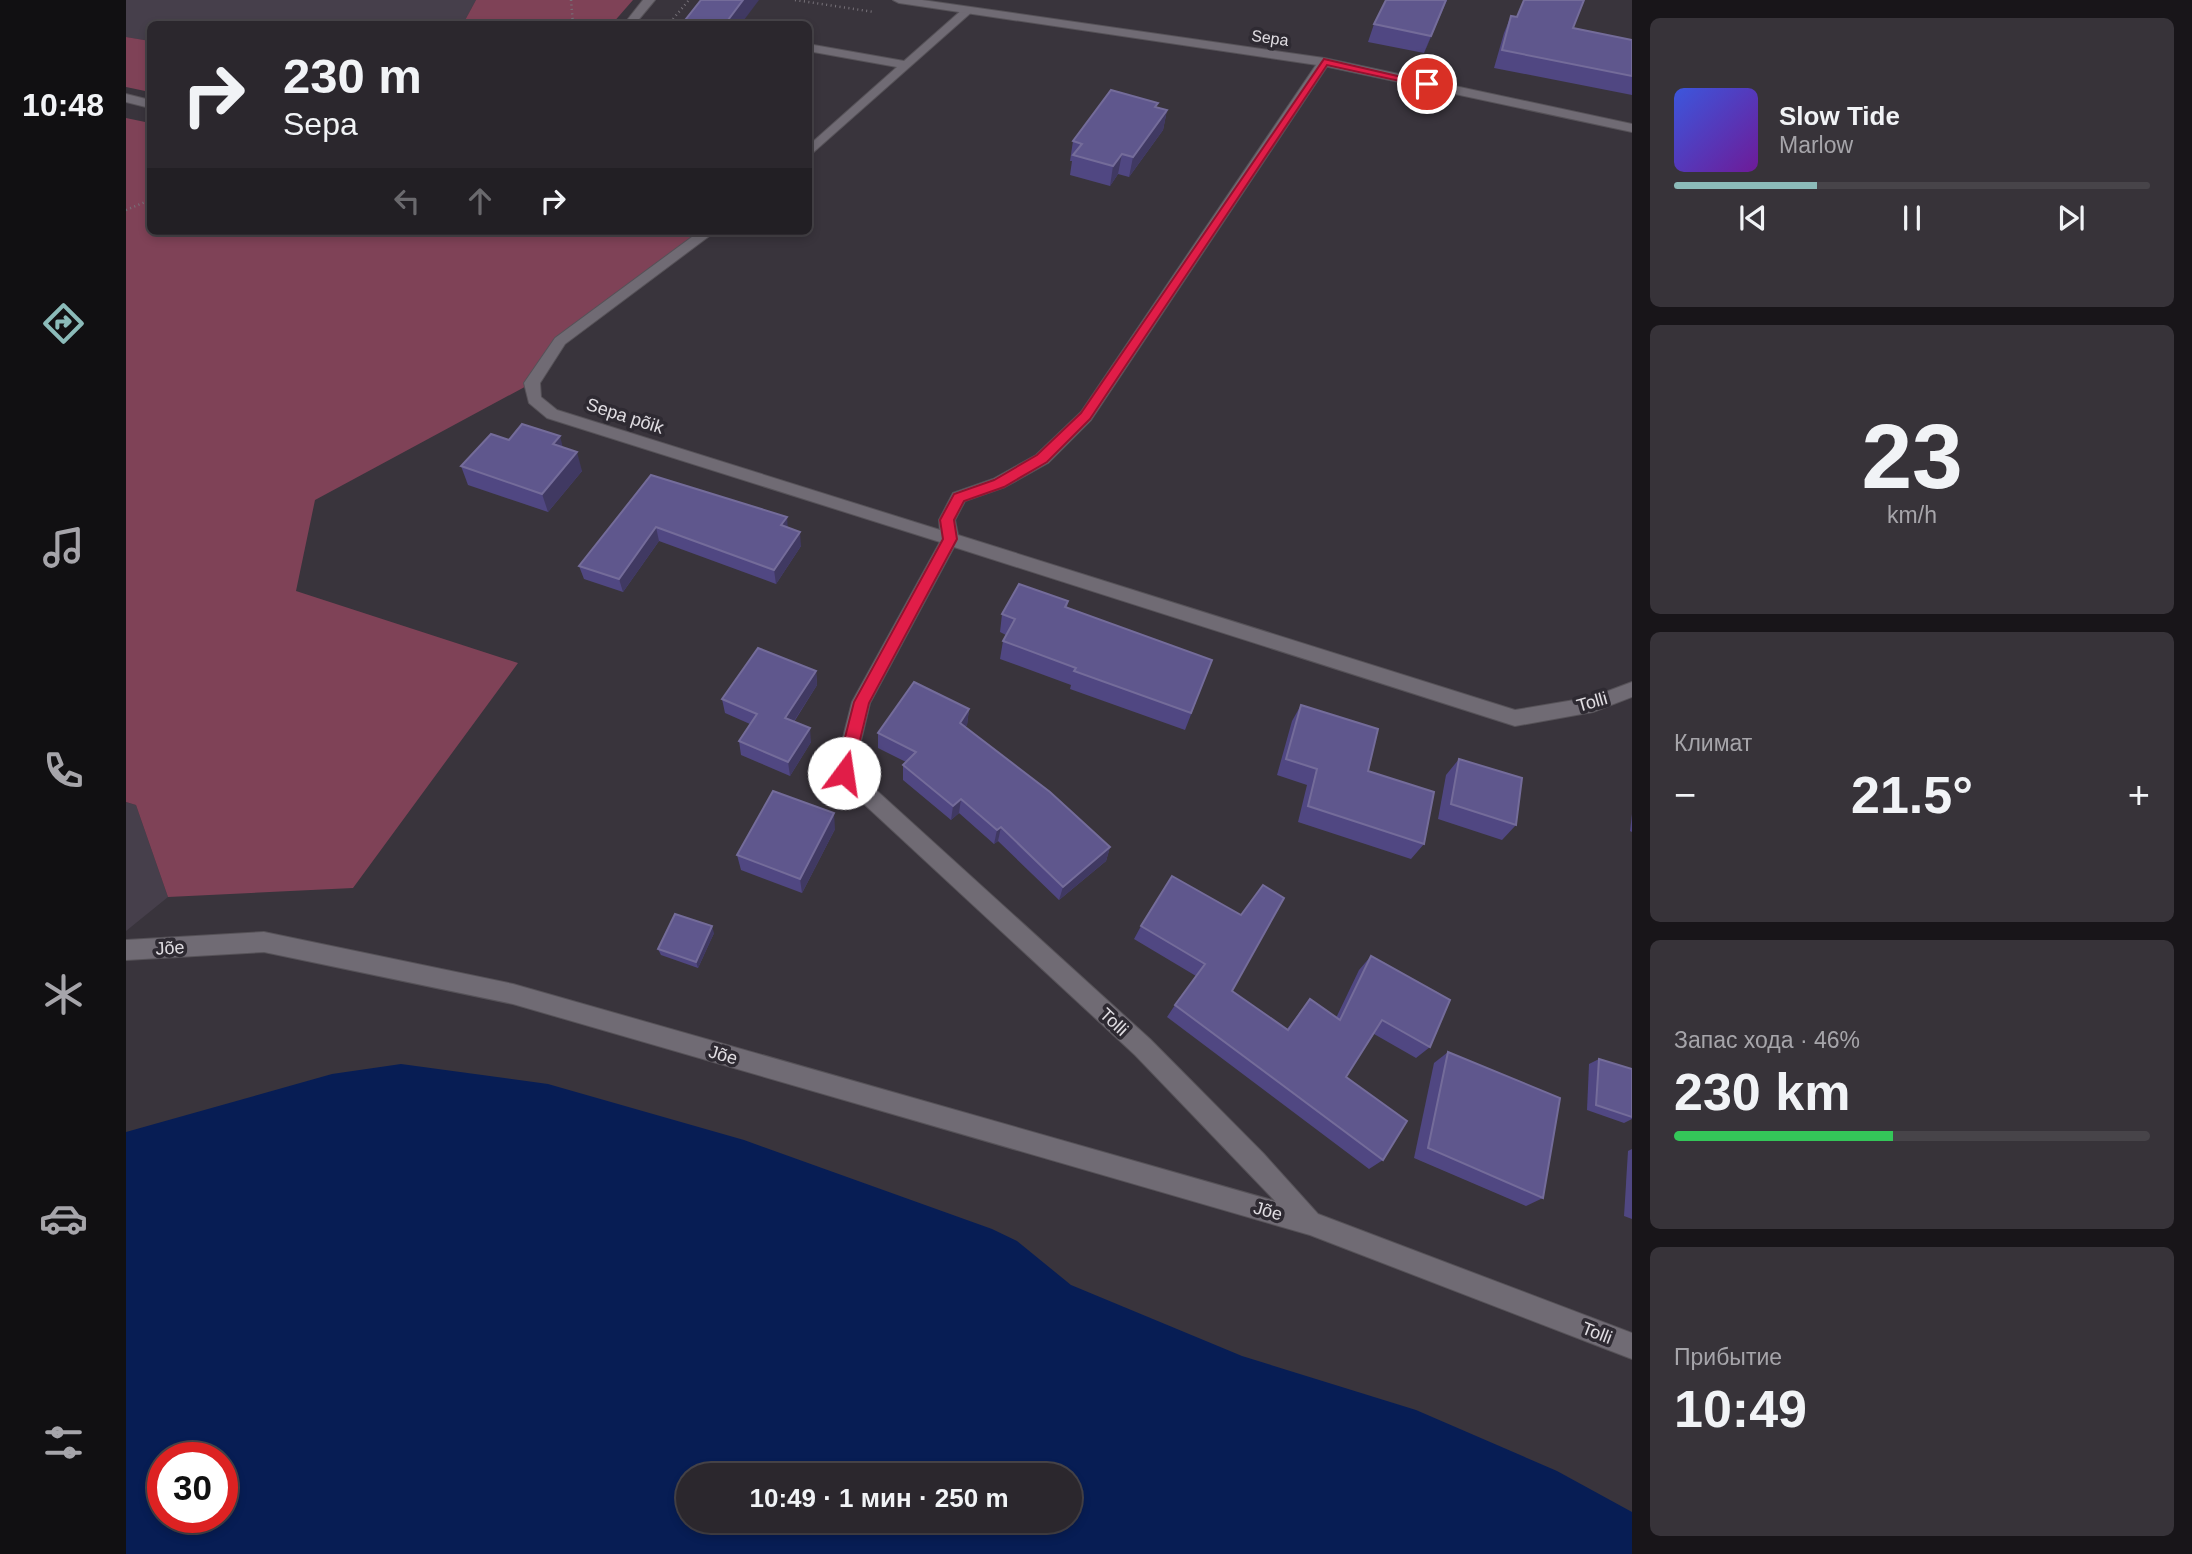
<!DOCTYPE html>
<html lang="ru">
<meta charset="utf-8">
<style>
body{margin:0;font-family:Helvetica,sans-serif;background:#373339;color:#f1f3f6;height:100vh;display:flex;flex-direction:column;font-size:26px;white-space:nowrap}
*{box-sizing:border-box;margin:0}
p{font-size:23px;color:#a6a5aa}
.icon{flex:none;width:38px;height:38px;fill:none;stroke:currentColor;stroke-width:2;stroke-linecap:round;stroke-linejoin:round}
.map{position:relative;flex:1;overflow:hidden}
.sheet{display:flex;flex-direction:column;gap:18px;padding:18px;background:#181519;width:560px}
.sheet>*{flex:none}
.top-card{position:absolute;left:21px;top:21px;width:665px;height:214px;border-radius:10px;box-shadow:0 4px 10px #0003,0 0 0 2px #474449;background:#2b272d;color:#f1f3f6;overflow:hidden}
.speed{position:absolute;left:21px;top:1442px;display:flex;gap:14px;font-size:35px;font-weight:700;text-align:center}
.speed>*{display:grid;place-content:center;width:91px;height:91px;border-radius:50%;background:#2b272d;box-shadow:0 4px 10px #0003,0 0 0 2px #474449;line-height:1}
.speed .limit{border:10px solid #d22;background:#fff;color:#111}
.pin{position:absolute;display:grid;place-items:center;width:60px;height:60px;color:#fff;margin:-30px;border:4px solid #fff;border-radius:50%;box-shadow:0 2px 7px #0007}
.me{position:absolute;width:77px;margin:-38px;rotate:14deg;stroke-linejoin:round;filter:drop-shadow(0 0 5px #0008)}
.turn{display:flex;align-items:center;gap:24px;height:147px;padding:0 21px;font-size:32px}
.turn .icon{width:91px;height:91px;stroke-width:2.5}
.turn b{display:block;font-size:49px;line-height:60px}
.lanes{display:flex;align-items:center;height:66px;padding:0 21px;background:#0003;justify-content:center;gap:35px;direction:ltr}
.lanes .off{opacity:.35}
.big{font-size:52px;font-weight:700;line-height:1.1}
.sheet .card{flex:1;display:flex;flex-direction:column;justify-content:center;gap:10px;min-width:0;padding:0 24px;border-radius:10px;background:#373339}
.sheet .dial{align-items:center;gap:0}
.dial b{font-size:91px;line-height:1}
.song{display:flex;align-items:center;gap:21px}
.cover{width:84px;height:84px;border-radius:10px;background:linear-gradient(135deg,hsl(230 70% 55%),hsl(280 70% 35%))}
.played{height:7px;border-radius:4px;background:linear-gradient(90deg,#8bbbb9 30%,#474449 30%)}
.keys{display:flex;justify-content:space-around;direction:ltr}
.heat{display:flex;justify-content:space-between;align-items:center;font-size:38px;direction:ltr}
.charge{height:10px;border-radius:5px;background:linear-gradient(90deg,#34c759 46%,#474449 0)}
.trip{position:absolute;left:550px;top:1463px;width:406px;height:70px;border-radius:35px;background:#2b272d;box-shadow:0 4px 10px #0003,0 0 0 2px #474449;font-weight:700;line-height:70px;text-align:center}
main{display:flex;flex:1;min-height:0}
.dock{display:flex;flex-direction:column;width:126px;justify-content:space-around;align-items:center;background:#111012;color:#a6a5aa}
.dock .icon{width:49px;height:49px}
.dock .active{color:#8bbbb9}
.dock b{font-size:32px;color:#f1f3f6}
.map>svg:first-child{display:block}
.built{fill:#463f4b}
.green{fill:#7f4257}
.water{fill:#071d54;fill-rule:evenodd}
.lines{fill:none;stroke-linecap:round;stroke-linejoin:round}
.minor-casing{stroke:#565258;stroke-width:2}
.tertiary-casing{stroke:#565258;stroke-width:2}
.path{stroke:#777279;stroke-width:2.5;stroke-dasharray:1 3.5;stroke-linecap:butt}
.minor{fill:#706b74;fill-rule:evenodd}
.tertiary{fill:#706b74;fill-rule:evenodd}
.wall{fill:#504782}
.shaded-wall{fill:#403962}
.building{fill:#5f578d;stroke:#746c9a;stroke-width:2}
.route{fill:#e11d48;stroke:#92132f;stroke-width:2}
.labels{text-anchor:middle;dominant-baseline:central;stroke-width:7;stroke-linejoin:round;paint-order:stroke}
.far-street-label{font-size:16px;fill:#e0dde2;stroke:#2e2a32}
.street-label{font-size:18px;fill:#e0dde2;stroke:#2e2a32}
</style>
<main>
<nav class="dock">
<b>10:48</b>
<svg class="icon active" aria-label="directions" viewBox="0 0 24 24"><path d="M12 3l9 9-9 9-9-9zM9 14v-3h6M13 9l2 2-2 2"/></svg>
<svg class="icon" aria-label="music" viewBox="0 0 24 24"><path d="M9 18V5l10-2v13"/><circle cx="6" cy="18" r="3"/><circle cx="16" cy="16" r="3"/></svg>
<svg class="icon" aria-label="phone" viewBox="0 0 24 24"><path d="M5 4h4l2 5-3 2q2 4 5 5l2-3 5 2v4C11 20 4 13 5 4z"/></svg>
<svg class="icon" aria-label="climate" viewBox="0 0 24 24"><path d="M12 3v18M4 7l16 10M4 17L20 7"/></svg>
<svg class="icon" aria-label="car" viewBox="0 0 24 24"><path d="M5 17H2v-5l4-1 3-4h7l3 4 3 1v5h-3M9 17h6M6 11h13"/><circle cx="7" cy="17" r="2"/><circle cx="17" cy="17" r="2"/></svg>
<svg class="icon" aria-label="filters" viewBox="0 0 24 24"><path d="M4 7h16M4 17h16"/><circle cx="9" cy="7" r="2"/><circle cx="15" cy="17" r="2"/></svg>
</nav>
<div class="map">
<svg width="1506" height="1554" viewBox="0 0 1506 1554">
<rect width="100%" height="100%" fill="#39343c"/>
<g class="built">
<path d="M 0,0 L 350,0 L 337,24 L 24,24 L 24,41 L 0,37 Z"/>
<path d="M 0,802 L 10,805 L 42,897 L 0,931 Z"/>
</g>
<g class="green">
<path d="M 350,0 L 507,0 L 486,24 L 337,24 Z"/>
<path d="M 0,37 L 24,41 L 24,92 L 0,87 Z"/>
<path d="M 0,118 L 24,123 L 24,231 L 583,231 L 434,341 L 406,383 L 189,500 L 170,591 L 392,663 L 227,888 L 42,897 L 10,805 L 0,802 Z"/>
</g>
<path class="water" d="M 275,1064 L 422,1084 L 618,1140 L 866,1229 L 891,1241 L 945,1285 L 1116,1356 L 1290,1410 L 1431,1471 L 1506,1512 L 1506,1554 L 0,1554 L 0,1132 L 206,1074 ZM 37,1458 L 96,1458 L 96,1517 L 37,1517 ZM 562,1475 L 943,1475 L 943,1521 L 562,1521 Z"/>
<g class="lines">
<g class="minor-casing">
<g id="minor">
<path d="M 517,0 L 529,0 L 509,24 L 498,24 Z"/>
<path d="M 838,8 L 848,10 L 682,157 L 682,146 L 771,67 L 682,51 L 682,44 L 778,61 Z"/>
<path d="M 1194,59 L 1204,62 L 965,420 L 922,463 L 879,487 L 839,501 L 829,520 L 832,535 L 1389,710 L 1466,697 L 1506,682 L 1506,697 L 1467,712 L 1389,726 L 828,547 L 744,703 L 728,770 L 1024,1039 L 1138,1154 L 1192,1214 L 1506,1333 L 1506,1359 L 1184,1235 L 387,1004 L 138,952 L 0,960 L 0,940 L 138,932 L 387,984 L 1149,1201 L 1009,1055 L 711,779 L 708,773 L 726,702 L 814,542 L 421,418 L 403,403 L 398,383 L 429,338 L 574,231 L 590,231 L 439,344 L 414,383 L 415,397 L 431,410 L 814,530 L 813,520 L 827,493 L 867,479 L 910,455 L 955,412 Z"/>
<path d="M 0,94 L 24,100 L 24,108 L 0,102 Z"/>
</g>
</g>
<g class="tertiary-casing">
<path id="tertiary" d="M 767,0 L 796,0 L 1198,58 L 1506,124 L 1506,132 L 1198,66 L 773,3 Z"/>
</g>
<g class="path">
<path d="M 445,0 L 447,24"/>
<path d="M 669,0 L 748,12"/>
<path d="M 547,19 L 563,0"/>
<path d="M 0,210 L 24,200"/>
</g>
<use href="#minor" class="minor"/>
<use href="#tertiary" class="tertiary"/>
</g>
<g class="wall">
<path d="M 1321,0 L 1298,53 L 1242,42 L 1248,24 Z"/>
<path d="M 1385,16 L 1506,40 L 1506,95 L 1368,68 L 1378,33 Z"/>
<path d="M 1031,107 L 1041,110 L 1037,130 L 1003,177 L 992,174 L 984,186 L 944,175 L 946,161 L 944,161 L 947,141 Z"/>
<path d="M 383,440 L 437,447 L 456,471 L 422,512 L 342,485 L 335,466 Z"/>
<path d="M 525,475 L 662,528 L 675,546 L 650,584 L 533,541 L 497,592 L 458,579 L 453,566 Z"/>
<path d="M 942,601 L 941,608 L 1086,660 L 1059,730 L 944,689 L 945,685 L 874,659 L 877,641 L 880,635 L 874,632 L 876,614 Z"/>
<path d="M 690,671 L 691,685 L 668,722 L 685,742 L 664,776 L 615,755 L 613,741 L 624,724 L 599,713 L 596,699 Z"/>
<path d="M 1175,705 L 1242,771 L 1298,844 L 1285,859 L 1172,822 L 1181,785 L 1151,775 L 1166,721 Z"/>
<path d="M 843,709 L 841,725 L 839,727 L 984,847 L 980,861 L 933,900 L 872,841 L 868,844 L 833,813 L 825,820 L 777,780 L 777,765 L 780,762 L 752,748 L 752,733 Z"/>
<path d="M 1333,759 L 1390,825 L 1376,840 L 1312,819 L 1320,775 Z"/>
<path d="M 1506,814 L 1506,832 L 1504,831 Z"/>
<path d="M 709,829 L 676,893 L 615,870 L 611,855 Z"/>
<path d="M 1046,876 L 1106,991 L 1161,1029 L 1184,999 L 1210,1018 L 1233,970 L 1245,956 L 1304,1047 L 1290,1058 L 1248,1034 L 1220,1077 L 1257,1160 L 1243,1169 L 1041,1017 L 1049,1005 L 1070,976 L 1008,939 L 1015,926 Z"/>
<path d="M 588,933 L 572,968 L 535,955 L 532,949 Z"/>
<path d="M 1322,1052 L 1417,1198 L 1400,1206 L 1288,1158 L 1308,1063 Z"/>
<path d="M 1473,1059 L 1506,1069 L 1506,1119 L 1498,1123 L 1461,1110 L 1463,1064 Z"/>
<path d="M 1506,1149 L 1506,1219 L 1498,1216 L 1502,1151 Z"/>
</g>
<g class="shaded-wall">
<path d="M 617,0 L 633,0 L 615,24 L 599,24 Z"/>
<path d="M 1320,0 L 1321,0 L 1298,53 L 1305,36 Z"/>
<path d="M 1041,110 L 1037,130 L 1003,177 L 1007,157 Z"/>
<path d="M 996,154 L 992,174 L 984,186 L 987,166 Z"/>
<path d="M 434,436 L 439,456 L 427,444 Z"/>
<path d="M 451,452 L 456,471 L 422,512 L 416,494 Z"/>
<path d="M 661,517 L 662,531 L 655,525 Z"/>
<path d="M 530,527 L 533,541 L 497,592 L 493,579 Z"/>
<path d="M 674,532 L 675,546 L 650,584 L 648,570 Z"/>
<path d="M 690,671 L 691,685 L 661,732 L 659,718 Z"/>
<path d="M 843,709 L 841,725 L 832,738 L 834,723 Z"/>
<path d="M 684,728 L 685,742 L 664,776 L 662,762 Z"/>
<path d="M 835,799 L 833,813 L 825,820 L 827,806 Z"/>
<path d="M 708,813 L 709,829 L 676,893 L 674,879 Z"/>
<path d="M 875,827 L 872,841 L 868,844 L 871,830 Z"/>
<path d="M 984,847 L 980,861 L 933,900 L 937,887 Z"/>
<path d="M 586,926 L 588,933 L 572,968 L 570,962 Z"/>
</g>
<g class="building">
<path d="M 575,0 L 617,0 L 599,24 L 556,24 Z"/>
<path d="M 1260,0 L 1320,0 L 1305,36 L 1248,24 Z"/>
<path d="M 1398,0 L 1458,0 L 1447,28 L 1506,40 L 1506,76 L 1376,50 L 1385,16 L 1391,17 Z"/>
<path d="M 985,90 L 1032,103 L 1029,107 L 1041,110 L 1007,157 L 996,154 L 987,166 L 947,155 L 956,144 L 947,141 Z"/>
<path d="M 396,424 L 434,436 L 427,444 L 451,452 L 416,494 L 335,466 L 365,434 L 383,440 Z"/>
<path d="M 525,475 L 661,517 L 655,525 L 674,532 L 648,570 L 530,527 L 493,579 L 453,566 Z"/>
<path d="M 893,584 L 942,601 L 939,607 L 1086,660 L 1065,713 L 948,671 L 950,668 L 877,641 L 889,619 L 876,614 Z"/>
<path d="M 632,648 L 690,671 L 659,718 L 684,728 L 662,762 L 613,741 L 631,714 L 596,699 Z"/>
<path d="M 788,682 L 843,709 L 834,723 L 924,792 L 984,847 L 937,887 L 875,827 L 871,830 L 835,799 L 827,806 L 777,765 L 790,752 L 752,733 Z"/>
<path d="M 1175,705 L 1252,729 L 1242,771 L 1308,792 L 1298,844 L 1182,806 L 1191,769 L 1160,759 Z"/>
<path d="M 1333,759 L 1396,778 L 1390,825 L 1325,804 Z"/>
<path d="M 647,791 L 708,813 L 674,879 L 611,855 Z"/>
<path d="M 1046,876 L 1115,915 L 1137,885 L 1158,898 L 1106,991 L 1162,1030 L 1184,999 L 1214,1020 L 1245,956 L 1324,1000 L 1304,1047 L 1256,1020 L 1220,1077 L 1281,1121 L 1257,1160 L 1049,1005 L 1079,964 L 1015,926 Z"/>
<path d="M 549,914 L 586,926 L 570,962 L 532,949 Z"/>
<path d="M 1322,1052 L 1434,1098 L 1417,1198 L 1302,1148 Z"/>
<path d="M 1473,1059 L 1506,1069 L 1506,1117 L 1470,1105 Z"/>
</g>
<path class="route" d="M 1198,59 L 1306,84 L 1301,87 L 1201,65 L 964,419 L 921,462 L 878,487 L 838,501 L 828,520 L 831,539 L 743,703 L 726,773 L 718,780 L 712,778 L 710,773 L 728,702 L 817,539 L 814,520 L 828,494 L 868,480 L 911,455 L 955,413 Z"/>
<g class="labels">
<g class="far-street-label">
<text transform="translate(1144 38) rotate(8)">Sepa</text>
</g>
<g class="street-label">
<text transform="translate(499 416) rotate(18)">Sepa põik</text>
<text transform="translate(1466 702) rotate(-16)">Tolli</text>
<text transform="translate(44 948) rotate(-3)">Jõe</text>
<text transform="translate(988 1022) rotate(43)">Tolli</text>
<text transform="translate(597 1055) rotate(16)">Jõe</text>
<text transform="translate(1142 1211) rotate(15)">Jõe</text>
<text transform="translate(1471 1333) rotate(21)">Tolli</text>
</g>
</g>
</svg>
<div class="speed"><div class="limit">30</div></div>
<div class="pin" style="left:1301px;top:84px;background:#d93025"><svg class="icon" aria-label="arrive" viewBox="0 0 24 24"><path d="M6 21V4h12l-3 4 3 4H6"/></svg></div>
<svg class="me" style="left:718px;top:773px" viewBox="-20 -20 40 40"><circle r="19" fill="#fff"/><path d="M0-13L10 11 0 6-10 11z" fill="#e11d48"/></svg>
<div class="trip">10:49 · 1 мин · 250 m</div>
<div class="top-card">
<div class="turn"><svg class="icon" aria-label="right" viewBox="0 0 24 24"><path d="M7 20v-9h11M14 6l5 5-5 5"/></svg><div><b>230 m</b>Sepa</div></div>
<div class="lanes"><svg class="icon off" aria-label="left" viewBox="0 0 24 24"><path d="M17 20v-9H6M10 6l-5 5 5 5"/></svg><svg class="icon off" aria-label="ahead" viewBox="0 0 24 24"><path d="M12 20V5M6 11l6-6 6 6"/></svg><svg class="icon" aria-label="right" viewBox="0 0 24 24"><path d="M7 20v-9h11M14 6l5 5-5 5"/></svg></div>
</div>
</div>
<section class="sheet">
<div class="card">
<div class="song"><i class="cover"></i><div><b>Slow Tide</b><p>Marlow</p></div></div>
<div class="played"></div>
<div class="keys"><svg class="icon" aria-label="previous" viewBox="0 0 24 24"><path d="M18 5L8 12l10 7zM5 5v14"/></svg><svg class="icon" aria-label="pause" viewBox="0 0 24 24"><path d="M8 5v14M16 5v14"/></svg><svg class="icon" aria-label="next" viewBox="0 0 24 24"><path d="M6 5l10 7-10 7zM19 5v14"/></svg></div>
</div>
<div class="card dial"><b>23</b><p>km/h</p></div>
<div class="card"><p>Климат</p>
<div class="heat"><a>−</a><b class="big">21.5°</b><a>+</a></div>
</div>
<div class="card"><p>Запас хода · 46%</p><b class="big">230 km</b><div class="charge"></div></div>
<div class="card"><p>Прибытие</p><b class="big">10:49</b></div>
</section>
</main>
